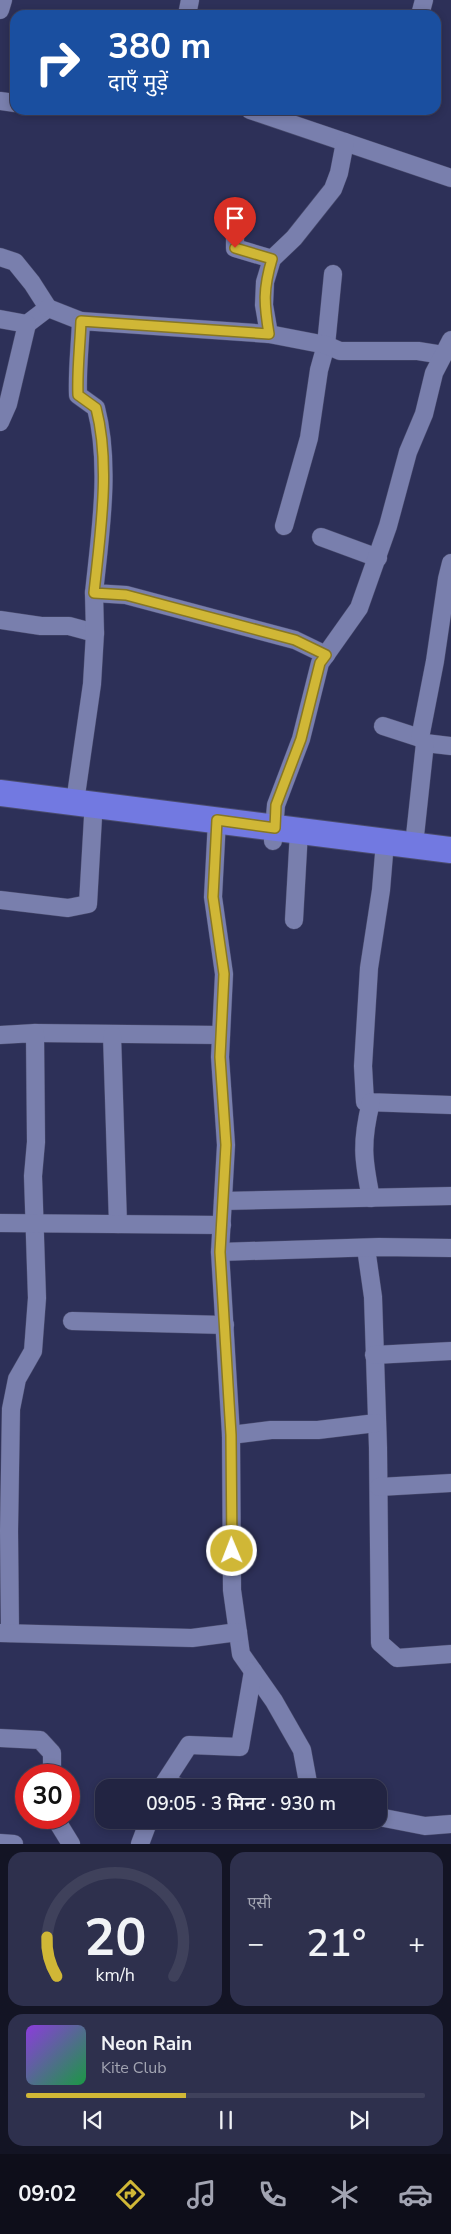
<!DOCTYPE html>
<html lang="hi">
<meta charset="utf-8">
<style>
body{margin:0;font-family:"Nunito Sans","Noto Sans Devanagari",sans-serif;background:#2e304d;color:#f1f3f6;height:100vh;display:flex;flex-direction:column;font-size:19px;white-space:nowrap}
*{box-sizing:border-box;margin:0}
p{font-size:16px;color:#a2a4b2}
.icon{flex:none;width:28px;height:28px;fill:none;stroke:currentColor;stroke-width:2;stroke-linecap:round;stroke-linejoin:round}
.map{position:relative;height:1844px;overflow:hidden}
.side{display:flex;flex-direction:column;gap:8px;padding:8px;background:#131424;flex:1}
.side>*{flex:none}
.hud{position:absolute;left:10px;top:10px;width:431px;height:105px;border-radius:15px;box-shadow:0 2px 8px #0003,0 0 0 1px #3f415b;background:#1a4fa0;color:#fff;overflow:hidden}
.speed{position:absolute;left:15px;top:1764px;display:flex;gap:10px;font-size:25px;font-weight:700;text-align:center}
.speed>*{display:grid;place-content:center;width:65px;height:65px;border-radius:50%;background:#222442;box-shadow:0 2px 8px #0003,0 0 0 1px #3f415b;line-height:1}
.speed .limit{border:8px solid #d22;background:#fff;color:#111}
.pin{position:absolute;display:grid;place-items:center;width:42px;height:42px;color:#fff;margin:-51px -21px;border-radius:50% 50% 50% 0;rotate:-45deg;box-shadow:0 0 5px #0007}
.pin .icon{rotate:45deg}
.me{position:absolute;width:55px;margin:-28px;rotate:359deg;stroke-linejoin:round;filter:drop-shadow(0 0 4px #0008)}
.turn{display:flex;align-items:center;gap:18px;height:105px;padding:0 15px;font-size:22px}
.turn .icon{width:65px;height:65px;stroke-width:2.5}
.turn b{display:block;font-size:35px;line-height:42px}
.big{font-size:38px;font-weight:600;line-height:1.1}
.side .widget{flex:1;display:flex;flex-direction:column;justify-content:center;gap:8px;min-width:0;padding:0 18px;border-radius:15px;background:#2e304d}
.side .dial{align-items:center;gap:0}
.dial svg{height:130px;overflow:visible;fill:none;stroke:#3f415b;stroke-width:7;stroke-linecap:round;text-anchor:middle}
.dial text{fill:#f1f3f6;stroke:none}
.song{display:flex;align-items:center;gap:15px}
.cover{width:60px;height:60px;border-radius:8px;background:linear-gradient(135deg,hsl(270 70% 55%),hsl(140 70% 35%))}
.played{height:5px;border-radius:2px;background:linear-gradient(90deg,#d0b736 40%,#3f415b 40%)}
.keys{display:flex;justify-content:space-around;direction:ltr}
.heat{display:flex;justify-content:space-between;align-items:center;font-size:28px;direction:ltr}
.side .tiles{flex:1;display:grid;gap:8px;grid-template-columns:1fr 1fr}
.widget:last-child{grid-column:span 2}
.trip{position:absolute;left:95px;top:1779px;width:292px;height:50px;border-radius:15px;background:#222442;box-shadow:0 2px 8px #0003,0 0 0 1px #3f415b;font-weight:600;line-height:50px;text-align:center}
.menu{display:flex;height:80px;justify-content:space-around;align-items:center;background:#0e0e1a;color:#a2a4b2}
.menu .icon{width:35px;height:35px}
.menu .selected{color:#d0b736}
.menu b{font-size:22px;color:#f1f3f6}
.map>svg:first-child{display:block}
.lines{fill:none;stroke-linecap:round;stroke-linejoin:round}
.minor-casing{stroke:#4a4c6e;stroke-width:19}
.highway-casing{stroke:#4a4c6e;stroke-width:28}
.minor{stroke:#797fad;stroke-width:18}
.highway{stroke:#7279e1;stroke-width:26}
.route-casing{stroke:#877723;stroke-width:12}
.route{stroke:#d0b736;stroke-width:9}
</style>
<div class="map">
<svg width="451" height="1844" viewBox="0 0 451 1844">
<rect width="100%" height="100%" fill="#2d3058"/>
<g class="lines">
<g class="minor-casing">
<g id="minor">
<path d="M 0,10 L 3,0"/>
<path d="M 187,15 L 190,0"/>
<path d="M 420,15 L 424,0"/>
<path d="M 0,101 L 15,103"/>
<path d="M 250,110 L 451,178"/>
<path d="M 235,226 L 235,248 L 272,259"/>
<path d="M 0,257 L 15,262 L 32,283 L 48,308 L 27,324"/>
<path d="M 48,308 L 81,321"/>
<path d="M 0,319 L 27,324 L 8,404 L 0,422"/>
<path d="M 269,334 L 264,305 L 265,282 L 272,259 L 294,238 L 333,189 L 339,173 L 345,142"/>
<path d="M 284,526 L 309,438 L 319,370 L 326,345 L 333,274"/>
<path d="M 321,537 L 378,558"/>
<path d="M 0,620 L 41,626 L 69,626 L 95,633"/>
<path d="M 326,655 L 295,640 L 126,595 L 94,593 C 100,535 111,465 96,408 L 78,395 C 77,370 80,346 81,321 L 269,334 L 326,345 L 340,351 L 418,351 L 443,355"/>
<path d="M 383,726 L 420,738"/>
<path d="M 425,743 L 451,746"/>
<path d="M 75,802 L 92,684 L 95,633 L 94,593"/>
<path d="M 217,820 L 213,897 L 224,974 L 220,1057 L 226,1145 L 220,1252 L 231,1435 L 232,1590 L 241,1654 L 274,1701 L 302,1750 L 309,1788"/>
<path d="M 273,841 L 276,805 L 301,739 L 320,663 L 359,608 L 388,526 L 408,452 L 424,414 L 434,373 L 451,340"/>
<path d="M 385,842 L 381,890 L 369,968 L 363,1066 L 365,1102 L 451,1105"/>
<path d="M 414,845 L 425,743 L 420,738 L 435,661 L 447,579 L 451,563"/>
<path d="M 0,900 L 68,908 L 88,904 L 93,817"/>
<path d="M 294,920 L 299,831"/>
<path d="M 35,1033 L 221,1035"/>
<path d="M 0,1035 L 35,1033 L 36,1142 L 33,1176 L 37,1298 L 33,1351 L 17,1379 L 11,1409 L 9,1531 L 10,1633"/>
<path d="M 112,1035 L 118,1224"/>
<path d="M 371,1102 C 361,1142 363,1159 371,1198"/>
<path d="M 223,1201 L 451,1196"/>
<path d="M 0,1223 L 222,1225"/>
<path d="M 366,1248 L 373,1297 L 378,1448 L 380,1643 L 397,1658 L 451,1654"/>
<path d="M 220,1252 L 379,1247 L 451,1248"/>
<path d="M 72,1321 L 225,1325"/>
<path d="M 374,1355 L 451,1351"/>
<path d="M 231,1435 L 271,1430 L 318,1430 L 376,1423"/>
<path d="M 379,1487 L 451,1483"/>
<path d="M 0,1633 L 192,1638 L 238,1632"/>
<path d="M 0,1738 L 40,1740 L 52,1753 L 52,1775"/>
<path d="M 165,1782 L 189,1745 L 240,1747 L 253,1671"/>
<path d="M 162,1788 L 165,1782 L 182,1788"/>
<path d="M 379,1817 L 425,1826 L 451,1824"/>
<path d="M 55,1818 L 71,1844"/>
<path d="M 0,1843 L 14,1844"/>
<path d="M 140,1844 L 149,1820"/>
</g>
</g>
<g class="highway-casing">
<path id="highway" d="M 0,793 L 451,850"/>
</g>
<use href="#minor" class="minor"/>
<use href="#highway" class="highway"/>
</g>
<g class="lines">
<g class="route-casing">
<path id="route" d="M 232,1551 L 231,1435 L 220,1252 L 226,1145 L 220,1057 L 224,974 L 213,897 L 217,820 L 275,828 L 276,805 L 301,739 L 320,663 L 326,655 L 295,640 L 126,595 L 94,593 C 100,535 111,465 96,408 L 78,395 C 77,371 80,346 81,321 L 269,334 C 264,304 263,289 272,259 L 235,248"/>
</g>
<use href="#route" class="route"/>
</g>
</svg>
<div class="speed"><div class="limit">30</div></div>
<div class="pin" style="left:235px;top:248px;background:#d93025"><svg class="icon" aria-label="arrive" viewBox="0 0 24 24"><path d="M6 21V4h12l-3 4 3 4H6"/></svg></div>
<svg class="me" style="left:232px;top:1551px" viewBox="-20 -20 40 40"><circle r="17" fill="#d0b736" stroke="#fff" stroke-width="3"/><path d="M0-11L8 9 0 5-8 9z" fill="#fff"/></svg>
<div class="trip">09:05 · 3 मिनट · 930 m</div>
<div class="hud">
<div class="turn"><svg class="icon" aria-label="right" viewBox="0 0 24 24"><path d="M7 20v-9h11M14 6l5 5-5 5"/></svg><div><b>380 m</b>दाएँ मुड़ें</div></div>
</div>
</div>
<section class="side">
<div class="tiles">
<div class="widget dial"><svg viewBox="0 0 100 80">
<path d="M14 69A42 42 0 1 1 86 69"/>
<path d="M14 69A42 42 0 0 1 8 45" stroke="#d0b736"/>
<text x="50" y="56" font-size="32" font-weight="700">20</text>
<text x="50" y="72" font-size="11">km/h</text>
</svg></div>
<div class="widget"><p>एसी</p>
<div class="heat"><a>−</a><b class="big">21°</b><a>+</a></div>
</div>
<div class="widget">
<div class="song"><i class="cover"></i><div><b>Neon Rain</b><p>Kite Club</p></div></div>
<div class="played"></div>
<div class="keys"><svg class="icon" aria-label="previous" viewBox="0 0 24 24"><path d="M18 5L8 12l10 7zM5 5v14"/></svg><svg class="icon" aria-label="pause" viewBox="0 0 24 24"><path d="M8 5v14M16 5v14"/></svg><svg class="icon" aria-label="next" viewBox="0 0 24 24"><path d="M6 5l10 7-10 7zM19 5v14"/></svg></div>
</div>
</div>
</section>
<nav class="menu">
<b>09:02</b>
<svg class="icon selected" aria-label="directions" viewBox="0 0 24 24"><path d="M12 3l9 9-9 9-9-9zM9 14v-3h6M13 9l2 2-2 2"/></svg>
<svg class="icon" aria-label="music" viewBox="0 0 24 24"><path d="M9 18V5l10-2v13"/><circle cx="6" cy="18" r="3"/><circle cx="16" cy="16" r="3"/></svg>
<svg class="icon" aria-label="phone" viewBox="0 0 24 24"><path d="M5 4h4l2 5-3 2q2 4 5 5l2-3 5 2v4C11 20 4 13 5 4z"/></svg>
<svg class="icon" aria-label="climate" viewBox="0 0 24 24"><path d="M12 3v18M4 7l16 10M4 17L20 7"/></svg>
<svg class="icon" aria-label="car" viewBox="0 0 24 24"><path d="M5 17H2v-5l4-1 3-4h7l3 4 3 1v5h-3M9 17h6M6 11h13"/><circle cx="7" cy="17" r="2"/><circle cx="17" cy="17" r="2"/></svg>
</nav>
